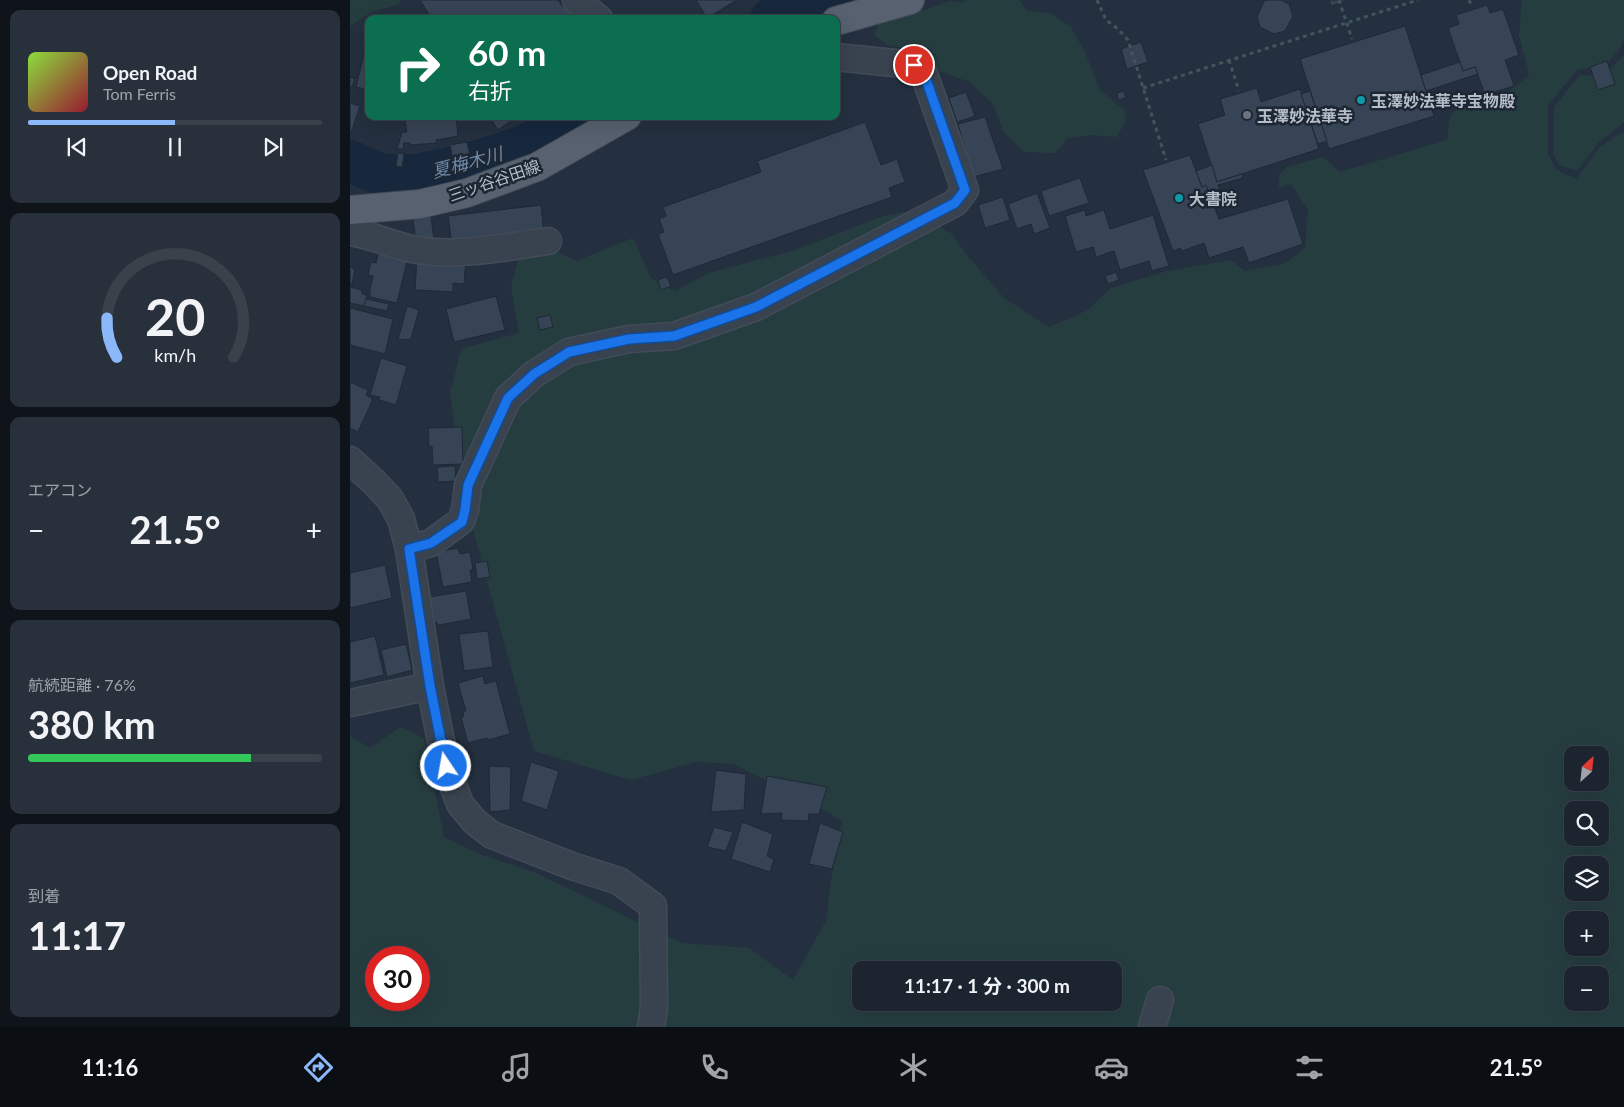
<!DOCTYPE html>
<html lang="ja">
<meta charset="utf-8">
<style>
body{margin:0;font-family:Lato,"Noto Sans JP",sans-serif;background:#28303b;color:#f1f3f6;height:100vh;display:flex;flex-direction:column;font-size:19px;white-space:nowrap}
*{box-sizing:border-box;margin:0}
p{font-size:16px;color:#a0a4aa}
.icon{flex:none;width:28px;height:28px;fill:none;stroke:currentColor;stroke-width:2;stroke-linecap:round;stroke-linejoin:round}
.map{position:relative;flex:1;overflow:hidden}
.side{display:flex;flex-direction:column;gap:10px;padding:10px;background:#0f141a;width:350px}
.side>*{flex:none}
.top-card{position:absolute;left:15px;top:15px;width:475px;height:105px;border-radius:10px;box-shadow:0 5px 20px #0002,0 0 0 1px #39414b;background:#0b6e4f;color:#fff;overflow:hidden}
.needle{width:32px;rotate:27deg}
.buttons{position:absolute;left:1214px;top:746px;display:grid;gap:10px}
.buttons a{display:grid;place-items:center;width:45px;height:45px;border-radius:10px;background:#1b242f;box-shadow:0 5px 20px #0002,0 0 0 1px #39414b;font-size:25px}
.speed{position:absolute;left:15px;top:946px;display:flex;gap:10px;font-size:25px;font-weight:700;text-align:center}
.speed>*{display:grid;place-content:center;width:65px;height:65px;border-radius:50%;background:#1b242f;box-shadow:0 5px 20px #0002,0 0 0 1px #39414b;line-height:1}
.speed .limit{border:8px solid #d22;background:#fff;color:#111}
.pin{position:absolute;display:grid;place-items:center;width:42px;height:42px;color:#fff;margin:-21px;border:2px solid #fff;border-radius:50%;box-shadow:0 1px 5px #0007}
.me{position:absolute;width:55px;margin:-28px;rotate:348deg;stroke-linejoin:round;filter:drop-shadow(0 0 4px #0008)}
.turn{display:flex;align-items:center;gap:18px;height:105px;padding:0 20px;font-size:22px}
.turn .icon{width:65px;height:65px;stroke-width:2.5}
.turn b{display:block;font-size:35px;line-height:42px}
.big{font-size:38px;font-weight:700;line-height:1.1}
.side .widget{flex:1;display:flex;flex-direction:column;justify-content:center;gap:8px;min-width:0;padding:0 18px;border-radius:10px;background:#28303b}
.side .dial{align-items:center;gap:0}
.dial svg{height:130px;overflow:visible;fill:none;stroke:#39414b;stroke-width:7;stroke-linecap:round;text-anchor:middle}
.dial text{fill:#f1f3f6;stroke:none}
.song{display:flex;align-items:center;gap:15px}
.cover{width:60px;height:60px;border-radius:8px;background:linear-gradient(135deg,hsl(90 70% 55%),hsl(350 70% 35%))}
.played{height:5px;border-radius:2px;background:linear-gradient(90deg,#8bb8f8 50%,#39414b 50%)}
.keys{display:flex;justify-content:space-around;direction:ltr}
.heat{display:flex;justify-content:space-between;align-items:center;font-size:28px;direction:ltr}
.charge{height:8px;border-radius:4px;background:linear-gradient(90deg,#34c759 76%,#39414b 0)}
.trip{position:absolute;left:502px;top:961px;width:270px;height:50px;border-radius:10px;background:#1b242f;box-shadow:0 5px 20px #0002,0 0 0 1px #39414b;font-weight:700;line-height:50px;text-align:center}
.tab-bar{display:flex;height:80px;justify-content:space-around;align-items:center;background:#0b0e13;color:#a0a4aa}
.tab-bar .icon{width:35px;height:35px}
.tab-bar .current{color:#8bb8f8}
.tab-bar b{font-size:22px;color:#f1f3f6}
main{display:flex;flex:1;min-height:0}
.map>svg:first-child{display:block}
.green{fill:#263d40;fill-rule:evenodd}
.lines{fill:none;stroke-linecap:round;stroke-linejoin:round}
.river{stroke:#17283d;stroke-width:42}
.building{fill:#374455;stroke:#1f2936}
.minor-casing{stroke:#424b58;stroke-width:29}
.major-casing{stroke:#424b58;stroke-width:30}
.path{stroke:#405658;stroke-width:3;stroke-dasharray:4 4;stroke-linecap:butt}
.minor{stroke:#39424f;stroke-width:26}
.major{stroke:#57616f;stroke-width:28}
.route-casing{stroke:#114b97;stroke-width:12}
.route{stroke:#1a73e8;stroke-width:9}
.culture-dot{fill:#0f9aa8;stroke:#1d2734;stroke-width:2}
.worship-dot{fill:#6b7280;stroke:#1d2734;stroke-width:2}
.labels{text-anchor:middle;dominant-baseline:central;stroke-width:5;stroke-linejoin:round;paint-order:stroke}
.poi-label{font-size:16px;font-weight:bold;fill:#b5bdc9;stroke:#1d2734;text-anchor:start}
.street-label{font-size:16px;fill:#b5bdc9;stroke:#1d2734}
.water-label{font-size:18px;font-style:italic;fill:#6e88a8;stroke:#1d2734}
</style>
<main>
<section class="side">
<div class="widget">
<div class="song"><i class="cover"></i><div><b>Open Road</b><p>Tom Ferris</p></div></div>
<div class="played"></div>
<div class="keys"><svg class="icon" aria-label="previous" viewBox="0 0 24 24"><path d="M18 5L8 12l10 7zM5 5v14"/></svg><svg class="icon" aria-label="pause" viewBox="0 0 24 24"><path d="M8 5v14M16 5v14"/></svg><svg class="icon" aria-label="next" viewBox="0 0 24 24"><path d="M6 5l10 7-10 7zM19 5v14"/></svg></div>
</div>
<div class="widget dial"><svg viewBox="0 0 100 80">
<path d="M14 69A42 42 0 1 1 86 69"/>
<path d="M14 69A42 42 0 0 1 8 45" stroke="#8bb8f8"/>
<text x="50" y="56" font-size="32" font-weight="700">20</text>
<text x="50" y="72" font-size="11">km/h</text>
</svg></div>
<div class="widget"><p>エアコン</p>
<div class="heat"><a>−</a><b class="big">21.5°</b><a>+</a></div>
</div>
<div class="widget"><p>航続距離 · 76%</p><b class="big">380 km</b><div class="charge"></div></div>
<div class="widget"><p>到着</p><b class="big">11:17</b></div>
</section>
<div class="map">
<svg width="1274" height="1027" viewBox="0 0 1274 1027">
<rect width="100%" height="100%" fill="#24303f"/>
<g class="green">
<path d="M 0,0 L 51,0 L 48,5 L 23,11 L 0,26 Z"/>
<path d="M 617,0 L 669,0 L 678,11 L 700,13 L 721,27 L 735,52 L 750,90 L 774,110 L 776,122 L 766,137 L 742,135 L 718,138 L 705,153 L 674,152 L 653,131 L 643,104 L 620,82 L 591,72 L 570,51 L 537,45 L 524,35 L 531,19 L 559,8 L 575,10 L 600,1 L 612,3 Z"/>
<path d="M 1172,0 L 1274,0 L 1274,37 L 1270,49 L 1255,65 L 1227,70 L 1198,105 L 1198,154 L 1207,170 L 1226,179 L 1250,147 L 1272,132 L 1274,133 L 1274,1027 L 0,1027 L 0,736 L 20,748 L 50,727 L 74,738 L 94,837 L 129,854 L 184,872 L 331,943 L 399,948 L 443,980 L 477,919 L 479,892 L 492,821 L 477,812 L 384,764 L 346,762 L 281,780 L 184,751 L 116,505 L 100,393 L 111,349 L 169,333 L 161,288 L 169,255 L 200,247 L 226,261 L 283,238 L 301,278 L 325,291 L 358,273 L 442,251 L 534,216 L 560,211 L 601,233 L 617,255 L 654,298 L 699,327 L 736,311 L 761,288 L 817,271 L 881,260 L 895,271 L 934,264 L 955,248 L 958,210 L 941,184 L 929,188 L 929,175 L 937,167 L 973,157 L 990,172 L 1097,140 L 1100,115 L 1115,102 L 1139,108 L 1179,75 L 1169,35 ZM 1222,755 L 1250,755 L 1250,782 L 1222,782 ZM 1222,810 L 1250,810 L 1250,838 L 1222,838 ZM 1222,865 L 1250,865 L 1250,892 L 1222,892 ZM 1222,920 L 1250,920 L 1250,948 L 1222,948 ZM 26,958 L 69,958 L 69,1000 L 26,1000 ZM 511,970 L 764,970 L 764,1002 L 511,1002 ZM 1222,975 L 1250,975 L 1250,1002 L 1222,1002 Z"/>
<path d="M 1274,55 L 1274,122 L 1248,143 L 1227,171 L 1209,165 L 1203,153 L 1204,107 L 1229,76 L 1255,74 Z"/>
</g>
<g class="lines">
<g class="river">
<path d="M 421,19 L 471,2 L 482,0"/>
<path d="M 0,161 L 32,175 L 68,175 L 122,163 L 166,149 L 200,134 L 229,116"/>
</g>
</g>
<g class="building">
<path d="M 70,0 L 208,0 L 213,7 L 221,2 L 232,19 L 82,19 Z"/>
<path d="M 346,0 L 387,0 L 357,18 Z"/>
<path d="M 918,0 L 931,0 L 939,4 L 943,16 L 935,31 L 924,34 L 910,27 L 907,17 L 914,1 Z"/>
<path d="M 979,0 L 999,0 L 981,6 Z"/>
<path d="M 1137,5 L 1140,13 L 1153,9 L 1169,55 L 1155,60 L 1164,86 L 1135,95 L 1125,67 L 1113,71 L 1098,28 L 1109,24 L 1106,15 Z"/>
<path d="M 1055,26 L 1084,116 L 979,149 L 950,59 Z"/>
<path d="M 791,42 L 798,62 L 777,69 L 771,49 Z"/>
<path d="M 16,46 L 19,46 L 19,99 L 13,97 L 15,89 L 6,87 Z"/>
<path d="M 1257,61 L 1265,84 L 1248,90 L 1240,67 Z"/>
<path d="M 1110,62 L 1113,71 L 1125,67 L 1128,74 L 1076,91 L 1071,75 Z"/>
<path d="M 0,77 L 5,79 L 0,91 Z"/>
<path d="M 907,88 L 911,102 L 950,89 L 969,149 L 867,182 L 848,124 L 875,115 L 870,99 Z"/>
<path d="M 774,91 L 776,98 L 768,100 L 767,93 Z"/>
<path d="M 960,91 L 977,141 L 968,144 L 951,94 Z"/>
<path d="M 616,92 L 625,116 L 607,122 L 599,98 Z"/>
<path d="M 0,103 L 10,106 L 0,136 Z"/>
<path d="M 54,116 L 106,116 L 108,136 L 86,140 L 87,143 L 60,145 L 60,143 L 54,143 L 53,149 L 47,149 L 52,132 L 57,132 Z"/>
<path d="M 139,116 L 177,116 L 168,122 L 165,118 L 148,130 Z"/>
<path d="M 635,117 L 653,169 L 623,177 L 608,124 Z"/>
<path d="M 515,122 L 531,165 L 547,159 L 555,182 L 539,188 L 542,197 L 323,275 L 308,234 L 314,232 L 309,219 L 316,216 L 313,207 L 411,172 L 407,161 Z"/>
<path d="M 117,142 L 120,156 L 103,160 L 100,145 Z"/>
<path d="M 48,153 L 54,154 L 52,167 L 46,166 Z"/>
<path d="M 840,155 L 852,187 L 856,185 L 869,219 L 938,199 L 953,244 L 899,263 L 893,247 L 859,258 L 854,243 L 832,251 L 830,248 L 823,251 L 793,170 Z"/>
<path d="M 862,165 L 867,182 L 892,174 L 893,178 L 868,185 L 870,189 L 859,193 L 856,185 L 852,187 L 846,171 Z"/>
<path d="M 730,178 L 739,203 L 699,216 L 691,191 Z"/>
<path d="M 687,193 L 700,228 L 684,234 L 681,224 L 667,229 L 658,204 Z"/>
<path d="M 653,197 L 660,220 L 635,228 L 628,205 Z"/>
<path d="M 191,205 L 194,235 L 102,245 L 98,216 Z"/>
<path d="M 735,210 L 736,216 L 754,210 L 760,229 L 803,215 L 819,266 L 802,271 L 799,261 L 770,270 L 764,251 L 746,257 L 743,247 L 726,252 L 715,216 Z"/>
<path d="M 81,216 L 84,240 L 66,242 L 63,219 Z"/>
<path d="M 29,250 L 58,257 L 47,303 L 20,297 L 20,289 L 23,276 L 18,275 L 21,262 L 26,263 Z"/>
<path d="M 67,257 L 116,260 L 114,284 L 103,283 L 103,292 L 65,290 Z"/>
<path d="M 0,267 L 5,269 L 2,284 L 0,283 Z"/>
<path d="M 766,272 L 769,280 L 758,284 L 755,276 Z"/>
<path d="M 317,277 L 321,286 L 311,290 L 308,280 Z"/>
<path d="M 0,287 L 12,290 L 12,294 L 17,295 L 14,306 L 0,303 Z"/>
<path d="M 146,296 L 155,330 L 104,342 L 96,309 Z"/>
<path d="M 16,299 L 39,304 L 37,311 L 14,306 Z"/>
<path d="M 57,306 L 69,310 L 61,339 L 48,340 Z"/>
<path d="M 0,308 L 43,319 L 35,354 L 0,345 Z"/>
<path d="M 200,315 L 203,327 L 190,330 L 187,318 Z"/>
<path d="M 31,358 L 57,366 L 46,405 L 29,400 L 30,397 L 20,395 Z"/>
<path d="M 0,382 L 18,390 L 16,395 L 23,399 L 8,432 L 0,428 Z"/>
<path d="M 112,427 L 113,464 L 83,465 L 82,446 L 79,447 L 78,428 Z"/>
<path d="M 105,466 L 106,481 L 88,482 L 87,467 Z"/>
<path d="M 108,548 L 110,554 L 120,552 L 123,570 L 120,570 L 122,582 L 93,587 L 86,552 Z"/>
<path d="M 137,561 L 140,577 L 127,579 L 125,563 Z"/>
<path d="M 35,565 L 42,598 L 0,608 L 0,573 Z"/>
<path d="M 116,591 L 121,619 L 89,625 L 84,621 L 80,597 Z"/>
<path d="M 138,631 L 143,667 L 114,671 L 109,634 Z"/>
<path d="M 25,636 L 34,675 L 0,683 L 0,642 Z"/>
<path d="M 56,644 L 62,670 L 37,677 L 31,650 Z"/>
<path d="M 133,676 L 135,684 L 146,681 L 160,734 L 138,740 L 137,738 L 118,743 L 111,717 L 114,716 L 113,711 L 116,711 L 108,683 Z"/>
<path d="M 181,762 L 209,771 L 197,810 L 171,801 Z"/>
<path d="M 139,766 L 161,767 L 160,810 L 140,812 Z"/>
<path d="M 366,770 L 396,774 L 394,810 L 361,812 Z"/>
<path d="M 417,776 L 477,787 L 469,814 L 459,814 L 458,821 L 431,820 L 432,813 L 411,814 Z"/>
<path d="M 392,822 L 423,834 L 417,856 L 424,859 L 420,872 L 381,859 Z"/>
<path d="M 470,823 L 493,832 L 482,869 L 459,864 Z"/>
<path d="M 364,827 L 383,832 L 376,851 L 357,847 Z"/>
</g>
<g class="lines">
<g class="minor-casing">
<g id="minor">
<path d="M 226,0 L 249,19"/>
<path d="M 0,232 C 23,235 44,246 67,250 C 109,257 156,247 198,241"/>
<path d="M 0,460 L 24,482 L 40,499 L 51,519 L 59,549 L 80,686 L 96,766 L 110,804 L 125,822 L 142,835 L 222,866 L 269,881 L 303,906 L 304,1009 L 301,1027"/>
<path d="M 59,549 L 81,543 L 111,521 L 115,510 L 118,485 L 158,398 L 184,374 L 219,352 L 279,339 L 324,336 L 406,307 L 605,203 L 615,190 L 574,74 L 564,65 L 486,57"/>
<path d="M 0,703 L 80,686"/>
<path d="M 802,1027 L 810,1000"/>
</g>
</g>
<g class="major-casing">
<g id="major">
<path d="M 486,21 L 560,0"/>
<path d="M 0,210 L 70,204 L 117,193 L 187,167 L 277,116"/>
</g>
</g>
<g class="path">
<path d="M 747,0 L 756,20 L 768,29 L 778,40 L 816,160"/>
<path d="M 989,0 L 1002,39"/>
<path d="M 1119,0 L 1122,7"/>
<path d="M 879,60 L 889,91"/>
<path d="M 793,88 L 1068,0"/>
</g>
<use href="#minor" class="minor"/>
<use href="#major" class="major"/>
</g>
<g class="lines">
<g class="route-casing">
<path id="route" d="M 96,766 L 80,686 L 59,549 L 81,543 L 112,522 L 115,510 L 118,485 L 158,398 L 184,374 L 208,359 L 219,352 L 279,339 L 324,336 L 406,307 L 605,203 L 615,190 L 574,74 L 564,65"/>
</g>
<use href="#route" class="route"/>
</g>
<g class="culture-dot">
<circle cx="1011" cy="100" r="5"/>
<circle cx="829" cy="198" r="5"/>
</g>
<circle class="worship-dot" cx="897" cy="115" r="5"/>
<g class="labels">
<g class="poi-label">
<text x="1021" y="100">玉澤妙法華寺宝物殿</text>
<text x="907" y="115">玉澤妙法華寺</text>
<text x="839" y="198">大書院</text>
</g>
<g class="street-label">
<text transform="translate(144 180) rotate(-19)">三ッ谷谷田線</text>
</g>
<g class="water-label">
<text transform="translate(117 162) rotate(-15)">夏梅木川</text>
</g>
</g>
</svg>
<div class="buttons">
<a><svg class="needle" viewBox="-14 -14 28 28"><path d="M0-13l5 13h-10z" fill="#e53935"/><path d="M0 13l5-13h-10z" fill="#a0a4aa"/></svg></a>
<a><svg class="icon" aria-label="search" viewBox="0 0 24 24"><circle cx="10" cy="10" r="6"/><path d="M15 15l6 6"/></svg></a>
<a><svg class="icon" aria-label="layers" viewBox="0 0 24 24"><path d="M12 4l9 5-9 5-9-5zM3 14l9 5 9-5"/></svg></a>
<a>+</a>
<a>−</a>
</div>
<div class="speed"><div class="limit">30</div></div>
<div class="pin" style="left:564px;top:65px;background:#d93025"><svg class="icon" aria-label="arrive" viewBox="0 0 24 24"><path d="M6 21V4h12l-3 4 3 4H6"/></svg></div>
<svg class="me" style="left:96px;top:766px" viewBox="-20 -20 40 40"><circle r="17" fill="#1a73e8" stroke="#fff" stroke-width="3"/><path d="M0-11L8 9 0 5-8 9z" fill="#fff"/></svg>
<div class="trip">11:17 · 1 分 · 300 m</div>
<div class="top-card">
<div class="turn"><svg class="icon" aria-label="right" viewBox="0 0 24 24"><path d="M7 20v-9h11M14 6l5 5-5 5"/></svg><div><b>60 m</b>右折</div></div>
</div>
</div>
</main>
<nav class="tab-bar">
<b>11:16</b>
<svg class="icon current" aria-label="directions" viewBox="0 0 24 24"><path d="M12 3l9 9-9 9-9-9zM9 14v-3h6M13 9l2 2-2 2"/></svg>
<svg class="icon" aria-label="music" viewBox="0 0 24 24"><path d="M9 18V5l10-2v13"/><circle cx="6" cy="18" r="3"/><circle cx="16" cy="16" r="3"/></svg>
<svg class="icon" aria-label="phone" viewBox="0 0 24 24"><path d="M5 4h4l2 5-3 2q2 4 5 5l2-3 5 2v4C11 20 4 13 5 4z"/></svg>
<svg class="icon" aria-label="climate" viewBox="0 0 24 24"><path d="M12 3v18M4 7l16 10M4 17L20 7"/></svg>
<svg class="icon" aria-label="car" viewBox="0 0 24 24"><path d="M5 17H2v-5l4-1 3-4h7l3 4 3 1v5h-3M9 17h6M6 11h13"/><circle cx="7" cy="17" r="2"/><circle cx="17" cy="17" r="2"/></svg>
<svg class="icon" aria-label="filters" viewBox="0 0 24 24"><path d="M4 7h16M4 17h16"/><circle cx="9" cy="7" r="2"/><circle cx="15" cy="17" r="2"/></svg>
<b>21.5°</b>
</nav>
